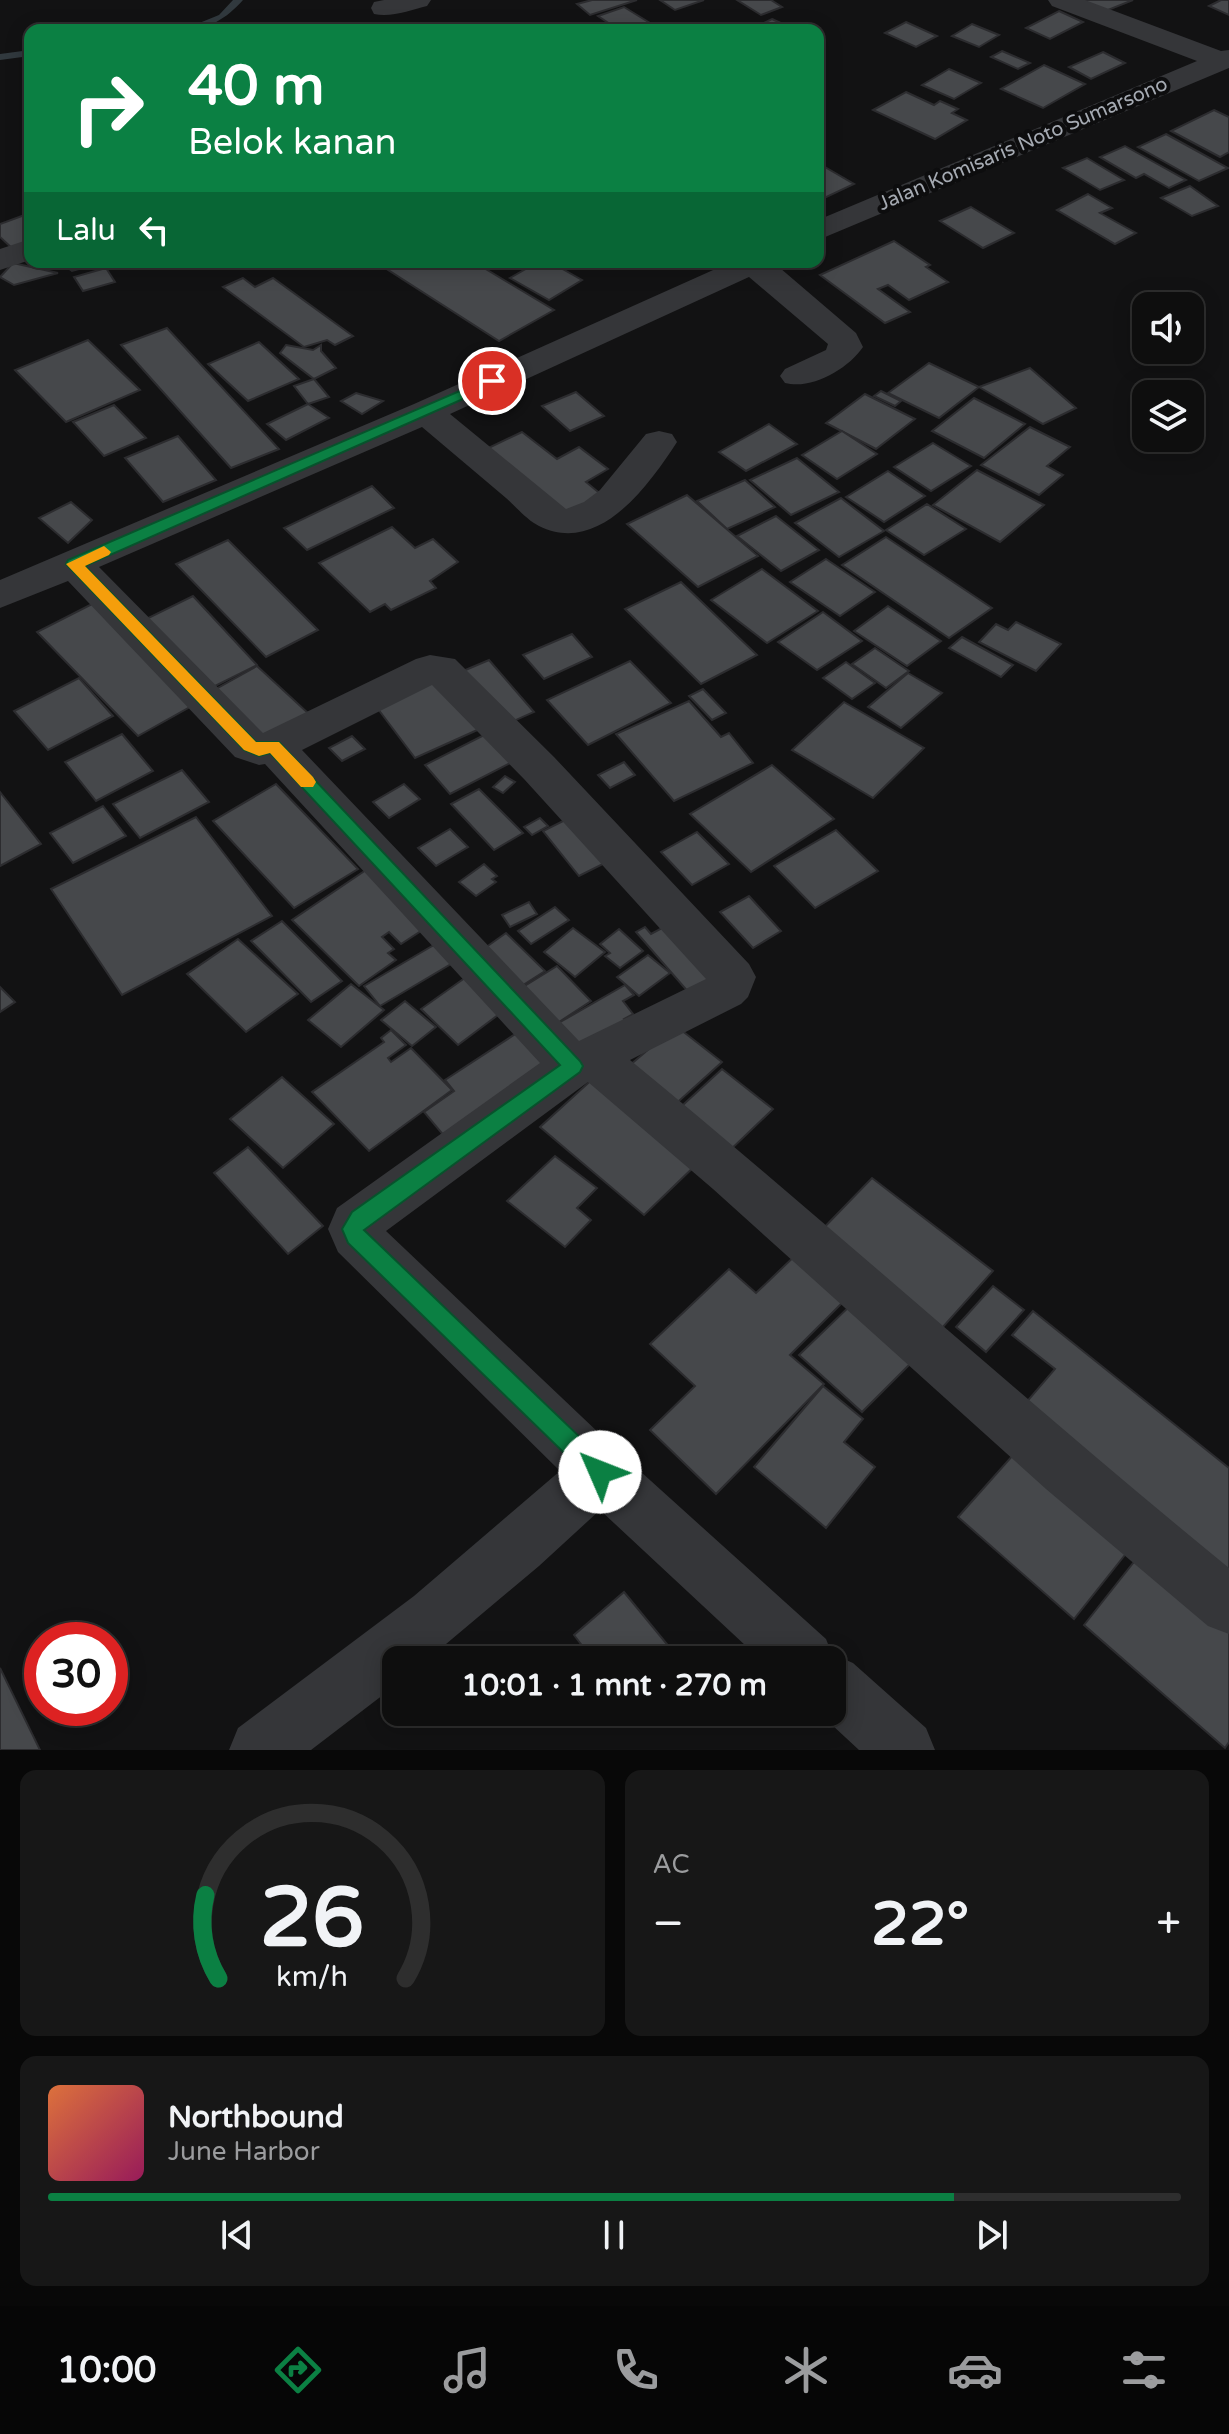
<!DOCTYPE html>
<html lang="id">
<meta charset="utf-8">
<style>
body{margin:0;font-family:"Varela Round",sans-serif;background:#171717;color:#f1f3f6;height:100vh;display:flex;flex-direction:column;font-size:30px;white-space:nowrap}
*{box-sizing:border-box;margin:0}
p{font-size:26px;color:#9b9c9e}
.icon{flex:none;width:44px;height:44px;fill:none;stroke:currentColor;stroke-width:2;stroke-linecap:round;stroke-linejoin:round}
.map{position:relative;height:1750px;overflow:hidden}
.details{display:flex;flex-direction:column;gap:20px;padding:20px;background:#080808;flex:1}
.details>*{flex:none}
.hud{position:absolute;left:24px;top:24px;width:800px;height:244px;border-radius:16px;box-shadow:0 4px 20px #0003,0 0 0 2px #2e2e2e;background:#0b8043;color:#fff;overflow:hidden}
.fabs{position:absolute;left:1132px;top:292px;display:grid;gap:16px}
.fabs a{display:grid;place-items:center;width:72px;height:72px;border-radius:16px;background:#0e0e0e;box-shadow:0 4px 20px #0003,0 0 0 2px #2e2e2e;font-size:40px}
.speed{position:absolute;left:24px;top:1622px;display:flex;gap:16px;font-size:40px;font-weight:700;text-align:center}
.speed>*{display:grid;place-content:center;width:104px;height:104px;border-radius:50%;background:#0e0e0e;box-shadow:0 4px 20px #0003,0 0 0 2px #2e2e2e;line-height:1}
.speed .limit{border:12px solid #d22;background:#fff;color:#111}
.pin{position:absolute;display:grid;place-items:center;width:68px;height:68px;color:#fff;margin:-34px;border:4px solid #fff;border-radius:50%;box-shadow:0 2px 8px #0007}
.me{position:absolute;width:88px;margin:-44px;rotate:314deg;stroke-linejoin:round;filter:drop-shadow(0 0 6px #0008)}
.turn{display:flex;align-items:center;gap:28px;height:168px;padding:0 32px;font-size:36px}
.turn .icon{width:104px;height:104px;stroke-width:2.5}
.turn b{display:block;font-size:56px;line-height:68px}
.then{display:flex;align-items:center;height:76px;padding:0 32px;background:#0003;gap:16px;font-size:30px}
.big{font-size:60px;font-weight:700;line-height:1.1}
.details .widget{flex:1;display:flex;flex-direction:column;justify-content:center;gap:12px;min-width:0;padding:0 28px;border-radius:16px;background:#171717}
.details .dial{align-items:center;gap:0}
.dial svg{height:208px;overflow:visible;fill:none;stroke:#2e2e2e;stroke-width:7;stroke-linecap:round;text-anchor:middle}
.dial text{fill:#f1f3f6;stroke:none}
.song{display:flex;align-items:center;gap:24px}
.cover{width:96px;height:96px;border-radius:12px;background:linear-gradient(135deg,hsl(20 70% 55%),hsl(330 70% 35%))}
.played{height:8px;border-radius:4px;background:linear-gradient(90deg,#0b8043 80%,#2e2e2e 80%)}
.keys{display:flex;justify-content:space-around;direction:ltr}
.heat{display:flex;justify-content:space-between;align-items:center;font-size:44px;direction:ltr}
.details .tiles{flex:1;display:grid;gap:20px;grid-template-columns:1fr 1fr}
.widget:last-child{grid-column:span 2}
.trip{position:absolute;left:382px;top:1646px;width:464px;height:80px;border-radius:16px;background:#0e0e0e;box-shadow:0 4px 20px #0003,0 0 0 2px #2e2e2e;font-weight:700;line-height:80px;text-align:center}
.dock{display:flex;height:128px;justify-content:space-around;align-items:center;background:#060606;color:#9b9c9e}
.dock .icon{width:56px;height:56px}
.dock .selected{color:#0b8043}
.dock b{font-size:36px;color:#f1f3f6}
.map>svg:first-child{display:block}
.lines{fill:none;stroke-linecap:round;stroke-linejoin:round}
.stream{fill:#31393e;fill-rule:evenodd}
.building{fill:#46484b;stroke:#2c2c2f;stroke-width:2}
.minor{fill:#353639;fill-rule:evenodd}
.route{fill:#0b8043;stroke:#07532c;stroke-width:2}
.slow{fill:#f59e0b}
.labels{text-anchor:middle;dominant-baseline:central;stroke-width:8;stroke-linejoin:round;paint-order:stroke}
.far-street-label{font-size:20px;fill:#a5aab2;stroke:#0d0d0e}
</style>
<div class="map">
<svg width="1229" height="1750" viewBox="0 0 1229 1750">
<rect width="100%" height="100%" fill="#121213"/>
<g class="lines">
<g class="stream">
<path d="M 233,0 L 243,0 C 226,19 208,30 182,30 L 219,15 Z"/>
<path d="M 30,50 L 30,56 L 0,60 L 0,54 Z"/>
</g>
</g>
<g class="building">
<path d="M 592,0 L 637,0 L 590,15 L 577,4 Z"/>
<path d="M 660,0 L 704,0 L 675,10 Z"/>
<path d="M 737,0 L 771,0 L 782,7 L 761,15 Z"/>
<path d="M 1080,0 L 1133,0 L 1103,12 Z"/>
<path d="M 1221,0 L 1229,0 L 1229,15 L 1209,6 Z"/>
<path d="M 624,7 L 650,23 L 632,30 L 619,30 L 598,16 Z"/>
<path d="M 1059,11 L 1083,22 L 1050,39 L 1026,28 Z"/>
<path d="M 772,19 L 796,30 L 749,30 Z"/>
<path d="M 906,22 L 937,36 L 916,47 L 885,33 Z"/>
<path d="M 972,24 L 999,35 L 979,47 L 952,36 Z"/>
<path d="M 1002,51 L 1030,63 L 1018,69 L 991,57 Z"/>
<path d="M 1103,52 L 1125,63 L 1091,79 L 1069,67 Z"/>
<path d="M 1044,65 L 1085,84 L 1043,108 L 1001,89 Z"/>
<path d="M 949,69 L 981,83 L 954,99 L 922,85 Z"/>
<path d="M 906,92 L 934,105 L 940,101 L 958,109 L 952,113 L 967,120 L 935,139 L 873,110 Z"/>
<path d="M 1214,110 L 1229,117 L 1229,152 L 1220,157 L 1171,131 Z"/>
<path d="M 1166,134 L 1228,168 L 1199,181 L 1138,147 Z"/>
<path d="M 1125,146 L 1186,180 L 1169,188 L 1144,174 L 1136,178 L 1100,157 Z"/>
<path d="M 1087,158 L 1124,180 L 1100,190 L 1063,168 Z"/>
<path d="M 818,163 L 854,184 L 818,201 Z"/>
<path d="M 1190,186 L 1218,206 L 1192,216 L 1161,198 Z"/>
<path d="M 1088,194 L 1112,208 L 1100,213 L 1136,233 L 1115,244 L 1057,210 Z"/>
<path d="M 971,207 L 1014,233 L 983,248 L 940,221 Z"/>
<path d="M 30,213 L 30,244 L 14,250 L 0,237 L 0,224 Z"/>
<path d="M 894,241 L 930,265 L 926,267 L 948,282 L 909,300 L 888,285 L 878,289 L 910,312 L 885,323 L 820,275 Z"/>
<path d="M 60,262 L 105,262 L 72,271 Z"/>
<path d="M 389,262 L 474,262 L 554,310 L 499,341 L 382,266 Z"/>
<path d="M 538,262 L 550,262 L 582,280 L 549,300 L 510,278 Z"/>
<path d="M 13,263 L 58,273 L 14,285 L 0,277 Z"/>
<path d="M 106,268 L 115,282 L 83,291 L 74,277 Z"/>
<path d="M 243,278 L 255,287 L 273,278 L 353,336 L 335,345 L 327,340 L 304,347 L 223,287 Z"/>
<path d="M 167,328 L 279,449 L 231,468 L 121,345 Z"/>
<path d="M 88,340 L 140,390 L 66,422 L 15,370 Z"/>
<path d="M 259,342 L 299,379 L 248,401 L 208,364 Z"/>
<path d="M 286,345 L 313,350 L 321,345 L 321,351 L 336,368 L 314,379 L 280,353 Z"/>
<path d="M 929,363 L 979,387 L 939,418 L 888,393 Z"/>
<path d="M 1030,368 L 1076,408 L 1043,424 L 979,387 Z"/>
<path d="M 314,379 L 329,397 L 308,404 L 294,386 Z"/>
<path d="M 881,391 L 901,401 L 895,406 L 874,396 Z"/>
<path d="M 576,392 L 604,416 L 570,431 L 542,406 Z"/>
<path d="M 356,393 L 383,401 L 362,414 L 341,401 Z"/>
<path d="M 865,394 L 915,419 L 876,449 L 826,423 Z"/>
<path d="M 974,398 L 1025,424 L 984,458 L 932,431 Z"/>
<path d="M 308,404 L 329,418 L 286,440 L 267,424 Z"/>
<path d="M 114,405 L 146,438 L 104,456 L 73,422 Z"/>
<path d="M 769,424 L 797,444 L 746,471 L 719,452 Z"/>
<path d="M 1030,427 L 1070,447 L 1047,466 L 1063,475 L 1039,495 L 981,465 Z"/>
<path d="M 842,431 L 877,454 L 837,479 L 802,455 Z"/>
<path d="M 522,432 L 557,459 L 579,447 L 608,469 L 586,482 L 603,496 L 559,519 L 478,453 Z"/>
<path d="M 178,436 L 216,480 L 163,502 L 125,458 Z"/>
<path d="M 933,443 L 971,466 L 931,491 L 894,467 Z"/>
<path d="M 797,458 L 839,492 L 791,515 L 750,480 Z"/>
<path d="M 977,470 L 1044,505 L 1000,542 L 933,505 Z"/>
<path d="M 888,471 L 925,496 L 884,522 L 846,497 Z"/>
<path d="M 745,480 L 775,507 L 727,529 L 697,501 Z"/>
<path d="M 372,486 L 394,508 L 307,550 L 284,528 Z"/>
<path d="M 687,495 L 758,556 L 698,587 L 627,524 Z"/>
<path d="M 841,498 L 884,531 L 839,557 L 795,523 Z"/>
<path d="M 71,502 L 92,520 L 68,543 L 39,518 Z"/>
<path d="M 927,504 L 966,529 L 924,555 L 886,530 Z"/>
<path d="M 776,516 L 819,550 L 781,571 L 737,536 Z"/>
<path d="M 392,527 L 415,548 L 433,539 L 458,562 L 430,581 L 436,588 L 391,610 L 385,604 L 370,612 L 319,563 Z"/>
<path d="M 886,537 L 992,608 L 949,638 L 842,565 Z"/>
<path d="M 228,540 L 318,630 L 266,657 L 176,564 Z"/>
<path d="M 826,559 L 875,592 L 840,616 L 790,582 Z"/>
<path d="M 762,569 L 818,611 L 767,643 L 711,600 Z"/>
<path d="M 681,582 L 757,655 L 701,684 L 625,609 Z"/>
<path d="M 193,596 L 257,665 L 201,693 L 138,623 Z"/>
<path d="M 94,603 L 197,703 L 138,736 L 37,632 Z"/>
<path d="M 888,606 L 941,641 L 907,666 L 854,631 Z"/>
<path d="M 823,612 L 862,641 L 817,670 L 778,642 Z"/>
<path d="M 1016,622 L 1061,644 L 1036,671 L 979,642 L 996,624 L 1008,630 Z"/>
<path d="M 572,634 L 592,657 L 544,679 L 523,655 Z"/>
<path d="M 962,637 L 1013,665 L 1001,677 L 949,648 Z"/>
<path d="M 875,648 L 909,671 L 886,688 L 852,664 Z"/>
<path d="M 489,660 L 534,712 L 500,727 L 456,674 Z"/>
<path d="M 630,661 L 671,703 L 588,745 L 547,700 Z"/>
<path d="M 846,662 L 875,683 L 852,699 L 823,678 Z"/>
<path d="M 257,666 L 309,714 L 257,744 L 207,694 Z"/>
<path d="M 908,673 L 942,693 L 901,728 L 868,707 Z"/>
<path d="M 442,676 L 484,727 L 415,758 L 375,705 Z"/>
<path d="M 79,678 L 113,716 L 48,750 L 14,711 Z"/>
<path d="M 703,689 L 726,713 L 712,720 L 689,696 Z"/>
<path d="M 689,701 L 721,737 L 729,733 L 753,763 L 674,801 L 616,734 Z"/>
<path d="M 844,702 L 924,748 L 873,798 L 792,750 Z"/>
<path d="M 494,730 L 520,758 L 450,794 L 425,765 Z"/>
<path d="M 122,734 L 153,771 L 96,801 L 65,762 Z"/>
<path d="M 352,736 L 365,749 L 342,761 L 329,748 Z"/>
<path d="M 624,762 L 635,775 L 610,788 L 598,775 Z"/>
<path d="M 772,765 L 834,819 L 751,872 L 690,814 Z"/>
<path d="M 182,770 L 209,802 L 140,838 L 113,804 Z"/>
<path d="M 505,776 L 515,782 L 503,793 L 493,787 Z"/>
<path d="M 276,784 L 358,869 L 294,908 L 213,821 Z"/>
<path d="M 404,784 L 420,799 L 389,818 L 373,802 Z"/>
<path d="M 479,789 L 523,833 L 494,850 L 451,804 Z"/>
<path d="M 0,792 L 41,844 L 0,866 Z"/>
<path d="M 103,806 L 126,836 L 73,863 L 50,833 Z"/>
<path d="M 575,815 L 611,860 L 579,876 L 543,831 Z"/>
<path d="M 196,817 L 272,916 L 122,995 L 51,889 Z"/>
<path d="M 540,818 L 548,826 L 532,835 L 524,827 Z"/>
<path d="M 450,829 L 468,847 L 436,866 L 418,848 Z"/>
<path d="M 836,830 L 878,871 L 815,908 L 774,866 Z"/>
<path d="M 697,832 L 729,864 L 692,885 L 661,852 Z"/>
<path d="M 484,864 L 497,876 L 492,879 L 496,882 L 476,896 L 459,882 Z"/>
<path d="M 366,870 L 427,927 L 401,944 L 389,932 L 382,937 L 394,949 L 388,953 L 396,960 L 359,986 L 292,920 Z"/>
<path d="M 749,896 L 781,931 L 753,948 L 720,912 Z"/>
<path d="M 529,902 L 537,914 L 510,927 L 502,915 Z"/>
<path d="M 555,907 L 569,920 L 531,944 L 518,931 Z"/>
<path d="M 677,920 L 725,975 L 690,994 L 636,932 L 645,927 L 651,934 Z"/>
<path d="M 282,921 L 342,981 L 311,1002 L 251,941 Z"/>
<path d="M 573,928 L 605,952 L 575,977 L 544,952 Z"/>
<path d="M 619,929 L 643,951 L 620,968 L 605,956 L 610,953 L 600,944 Z"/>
<path d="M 506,933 L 545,971 L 520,987 L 482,950 Z"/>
<path d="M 238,939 L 298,994 L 246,1032 L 187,974 Z"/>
<path d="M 439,942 L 456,961 L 380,1006 L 364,986 Z"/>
<path d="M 648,955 L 670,973 L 639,996 L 617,977 Z"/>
<path d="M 557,966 L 591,1001 L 556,1024 L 523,987 Z"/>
<path d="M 469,975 L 506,1009 L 458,1045 L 421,1009 Z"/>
<path d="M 351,984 L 384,1010 L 341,1047 L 308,1020 Z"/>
<path d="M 625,985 L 634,995 L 623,1001 L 633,1014 L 624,1019 L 633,1030 L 575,1062 L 548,1029 Z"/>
<path d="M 0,987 L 15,1002 L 0,1012 Z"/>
<path d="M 405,1001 L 436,1027 L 412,1046 L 381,1020 Z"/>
<path d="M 676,1026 L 722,1062 L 669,1110 L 623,1071 Z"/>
<path d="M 526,1027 L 563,1066 L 450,1143 L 424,1112 L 454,1091 L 445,1080 Z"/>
<path d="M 391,1030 L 406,1045 L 388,1058 L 391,1062 L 411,1048 L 452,1090 L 369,1151 L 312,1092 L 384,1042 L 381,1038 Z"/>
<path d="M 722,1069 L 773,1109 L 724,1156 L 672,1115 Z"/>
<path d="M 597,1075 L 702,1159 L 644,1215 L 540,1127 Z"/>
<path d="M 282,1077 L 334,1124 L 283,1168 L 230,1119 Z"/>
<path d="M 248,1147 L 323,1226 L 288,1254 L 214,1173 Z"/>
<path d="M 555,1156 L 597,1188 L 577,1208 L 591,1220 L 565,1247 L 507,1201 Z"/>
<path d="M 872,1178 L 993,1271 L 934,1337 L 812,1240 Z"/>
<path d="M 802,1249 L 852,1293 L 790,1355 L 824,1384 L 716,1494 L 650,1430 L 695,1386 L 650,1344 L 729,1269 L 756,1293 Z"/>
<path d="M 993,1286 L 1024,1310 L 986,1352 L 956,1327 Z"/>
<path d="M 857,1299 L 920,1354 L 862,1412 L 799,1355 Z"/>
<path d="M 1033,1311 L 1229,1468 L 1229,1588 L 1017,1413 L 1055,1369 L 1012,1335 Z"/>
<path d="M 823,1386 L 863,1419 L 844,1442 L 875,1467 L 826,1528 L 754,1467 Z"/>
<path d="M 1022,1445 L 1136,1541 L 1074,1619 L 958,1517 Z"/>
<path d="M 1145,1548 L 1229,1620 L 1229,1742 L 1225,1748 L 1084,1625 Z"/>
<path d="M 624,1592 L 680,1660 L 593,1660 L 574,1635 Z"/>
<path d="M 0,1668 L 40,1750 L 0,1750 Z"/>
</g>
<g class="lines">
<g class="minor">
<path d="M 384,0 L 431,0 L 427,6 C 411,10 391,18 374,14 L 371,8 L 374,2 Z"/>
<path d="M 1048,0 L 1085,0 L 1221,51 L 1229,50 L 1229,68 L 818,240 L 818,220 L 1197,61 L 1052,6 Z"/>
<path d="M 30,239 L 30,260 L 0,270 L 0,249 Z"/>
<path d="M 731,262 L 773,262 L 856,333 L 863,347 C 848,369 812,390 785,383 L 780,376 L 785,369 L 826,350 L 828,344 L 749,277 L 450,414 L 566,509 L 584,502 L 600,490 L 646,434 L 659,431 L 672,434 L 677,442 C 649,485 599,556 539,526 C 527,520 516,507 506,498 C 478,474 450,451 422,427 L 99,567 L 263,733 L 416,659 L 430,655 L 455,659 L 554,757 L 749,964 L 756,977 L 748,997 L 741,1004 L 630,1060 C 832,1226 1026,1402 1229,1568 L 1229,1634 L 1208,1626 L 1046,1489 L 713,1189 L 588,1082 L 386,1231 L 620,1453 L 826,1639 L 832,1654 L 853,1663 L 926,1728 L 935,1750 L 859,1750 L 818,1712 L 832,1712 L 832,1660 L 761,1660 L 600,1510 L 539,1566 L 427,1660 L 396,1660 L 396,1685 L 311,1750 L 229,1750 L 238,1728 L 414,1596 L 560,1471 L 338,1252 L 328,1229 L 337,1208 L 540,1063 L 265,764 L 259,765 L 235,757 L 68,581 L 0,608 L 0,580 L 414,404 ZM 432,685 L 524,779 L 706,979 L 579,1041 L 302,750 Z"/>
</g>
</g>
<path class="route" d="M 492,377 L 497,378 L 497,384 L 85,566 L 256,742 L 279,742 L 580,1061 L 583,1066 L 580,1072 L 364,1230 L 608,1464 L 612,1472 L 608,1480 L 600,1484 L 592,1480 L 348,1243 L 342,1229 L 352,1212 L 560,1065 L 270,753 L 259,756 L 244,750 L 66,564 L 68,560 Z"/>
<path class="slow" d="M 104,546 L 111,552 L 109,555 L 85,566 L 256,742 L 279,742 L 313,777 L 316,782 L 313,787 L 301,787 L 270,753 L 259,756 L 244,750 L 66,564 Z"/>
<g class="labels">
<g class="far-street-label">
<text transform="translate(1023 144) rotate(-23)">Jalan Komisaris Noto Sumarsono</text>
</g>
</g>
</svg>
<div class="fabs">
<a><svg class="icon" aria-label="sound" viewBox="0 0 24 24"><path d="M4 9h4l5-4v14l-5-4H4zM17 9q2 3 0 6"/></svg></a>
<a><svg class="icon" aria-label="layers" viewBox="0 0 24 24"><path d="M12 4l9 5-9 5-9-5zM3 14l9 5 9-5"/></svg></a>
</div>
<div class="speed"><div class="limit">30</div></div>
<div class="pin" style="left:492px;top:381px;background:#d93025"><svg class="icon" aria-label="arrive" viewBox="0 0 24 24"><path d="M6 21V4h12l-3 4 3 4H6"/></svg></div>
<svg class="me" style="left:600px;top:1472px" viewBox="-20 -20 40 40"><circle r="19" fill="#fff"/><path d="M0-13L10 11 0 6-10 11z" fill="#0b8043"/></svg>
<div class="trip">10:01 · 1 mnt · 270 m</div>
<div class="hud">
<div class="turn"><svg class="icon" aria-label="right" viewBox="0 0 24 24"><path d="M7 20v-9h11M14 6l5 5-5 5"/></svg><div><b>40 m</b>Belok kanan</div></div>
<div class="then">Lalu<svg class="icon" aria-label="left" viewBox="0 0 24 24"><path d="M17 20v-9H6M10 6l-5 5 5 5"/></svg></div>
</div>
</div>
<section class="details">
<div class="tiles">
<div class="widget dial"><svg viewBox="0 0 100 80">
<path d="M14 69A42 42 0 1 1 86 69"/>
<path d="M14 69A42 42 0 0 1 9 37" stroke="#0b8043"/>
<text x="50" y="56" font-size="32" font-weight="700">26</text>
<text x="50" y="72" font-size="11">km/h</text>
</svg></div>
<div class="widget"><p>AC</p>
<div class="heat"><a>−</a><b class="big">22°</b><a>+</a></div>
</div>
<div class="widget">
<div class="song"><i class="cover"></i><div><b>Northbound</b><p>June Harbor</p></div></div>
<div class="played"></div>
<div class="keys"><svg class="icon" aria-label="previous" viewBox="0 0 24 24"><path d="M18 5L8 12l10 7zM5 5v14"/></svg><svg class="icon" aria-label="pause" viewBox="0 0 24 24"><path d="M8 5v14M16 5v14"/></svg><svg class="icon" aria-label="next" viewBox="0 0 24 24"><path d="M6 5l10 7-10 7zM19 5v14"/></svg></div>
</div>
</div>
</section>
<nav class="dock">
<b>10:00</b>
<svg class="icon selected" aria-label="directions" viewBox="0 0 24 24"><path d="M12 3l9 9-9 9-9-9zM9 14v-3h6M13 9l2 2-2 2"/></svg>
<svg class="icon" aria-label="music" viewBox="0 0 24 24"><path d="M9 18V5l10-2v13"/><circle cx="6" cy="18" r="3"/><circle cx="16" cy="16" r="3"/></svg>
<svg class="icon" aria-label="phone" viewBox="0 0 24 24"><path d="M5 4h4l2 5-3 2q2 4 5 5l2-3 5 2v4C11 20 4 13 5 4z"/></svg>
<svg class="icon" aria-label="climate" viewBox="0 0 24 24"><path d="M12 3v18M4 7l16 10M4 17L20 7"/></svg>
<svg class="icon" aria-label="car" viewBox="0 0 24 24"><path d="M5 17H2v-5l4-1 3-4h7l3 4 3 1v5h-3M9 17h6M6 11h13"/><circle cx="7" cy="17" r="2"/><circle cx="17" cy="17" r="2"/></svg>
<svg class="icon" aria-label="filters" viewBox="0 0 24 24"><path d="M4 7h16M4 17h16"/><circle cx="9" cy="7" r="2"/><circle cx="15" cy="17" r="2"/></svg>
</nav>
